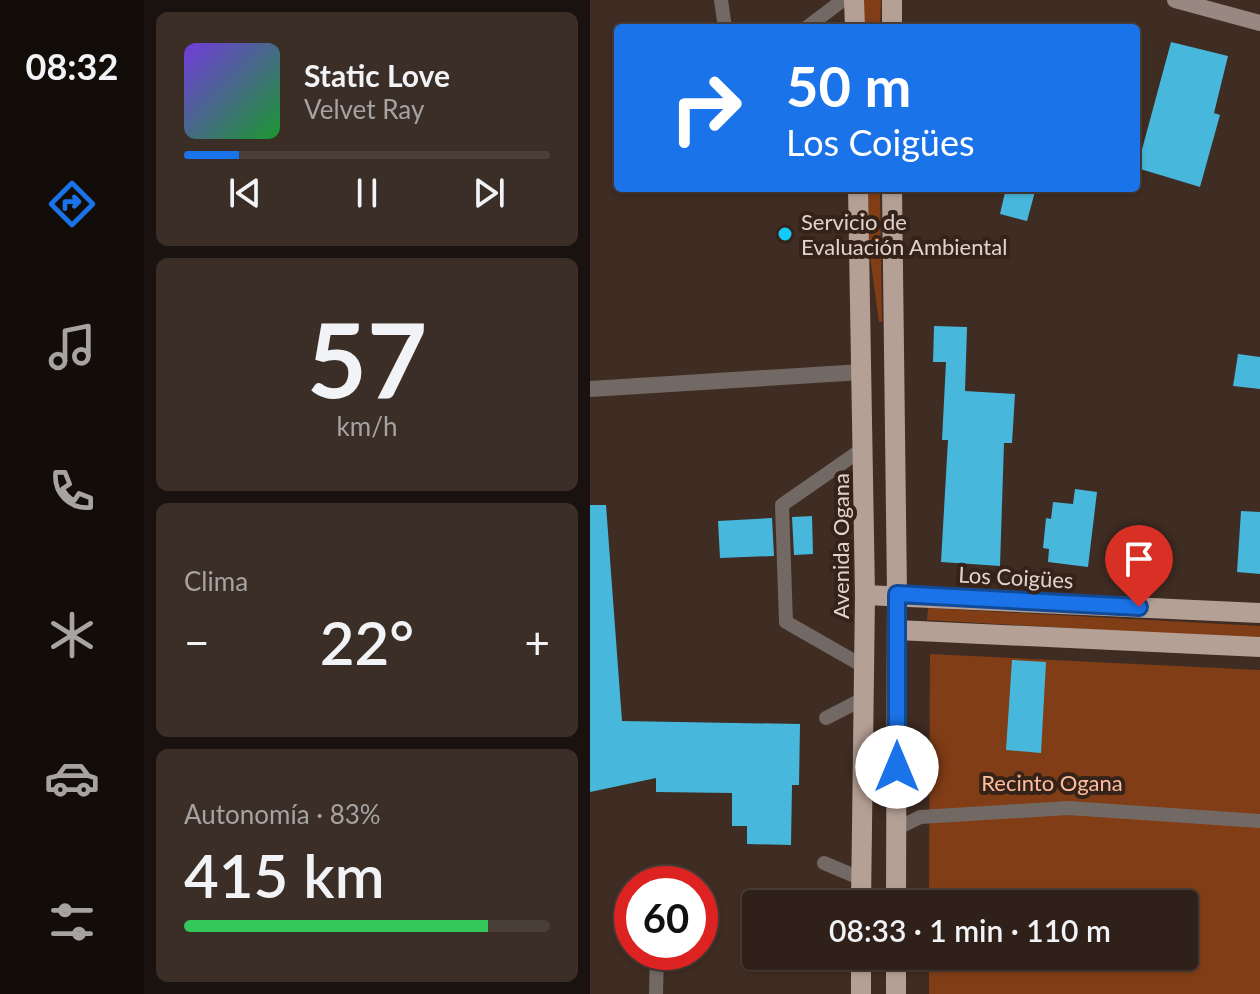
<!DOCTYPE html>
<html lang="es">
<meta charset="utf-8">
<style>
body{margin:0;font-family:Lato,sans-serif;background:#3b2e27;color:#f1f3f6;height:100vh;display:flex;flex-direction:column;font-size:30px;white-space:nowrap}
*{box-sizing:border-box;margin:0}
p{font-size:26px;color:#a7a3a2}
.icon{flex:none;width:44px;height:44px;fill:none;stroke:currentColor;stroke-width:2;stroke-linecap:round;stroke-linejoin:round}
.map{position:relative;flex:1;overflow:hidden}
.panel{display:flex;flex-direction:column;gap:12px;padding:12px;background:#1a120e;width:446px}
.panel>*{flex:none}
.top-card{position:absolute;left:24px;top:24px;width:526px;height:168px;border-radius:8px;box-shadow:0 2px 6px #0004,0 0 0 2px #4a3e39;background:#1a73e8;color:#fff;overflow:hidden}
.speed{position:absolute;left:24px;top:866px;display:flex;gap:16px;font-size:40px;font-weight:700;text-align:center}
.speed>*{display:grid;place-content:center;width:104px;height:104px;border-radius:50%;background:#2f211a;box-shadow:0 2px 6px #0004,0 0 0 2px #4a3e39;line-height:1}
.speed .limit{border:12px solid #d22;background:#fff;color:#111}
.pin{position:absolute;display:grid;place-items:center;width:68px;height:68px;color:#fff;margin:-82px -34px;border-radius:50% 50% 50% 0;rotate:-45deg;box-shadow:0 0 8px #0007}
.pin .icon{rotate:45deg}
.me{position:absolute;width:88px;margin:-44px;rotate:0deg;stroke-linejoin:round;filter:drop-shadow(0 0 6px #0008)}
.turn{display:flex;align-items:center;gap:28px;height:168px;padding:0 40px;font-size:36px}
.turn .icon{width:104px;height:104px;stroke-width:2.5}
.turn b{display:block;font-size:56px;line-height:68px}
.big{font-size:60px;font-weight:600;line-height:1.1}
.panel .card{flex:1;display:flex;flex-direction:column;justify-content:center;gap:12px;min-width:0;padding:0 28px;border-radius:12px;background:#3b2e27}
.panel .dial{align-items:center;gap:0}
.dial b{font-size:104px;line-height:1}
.song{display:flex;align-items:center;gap:24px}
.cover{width:96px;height:96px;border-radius:12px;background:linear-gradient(135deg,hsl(260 70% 55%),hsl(130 70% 35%))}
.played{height:8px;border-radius:4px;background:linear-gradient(90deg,#1a73e8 15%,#4a3e39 15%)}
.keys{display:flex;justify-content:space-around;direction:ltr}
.heat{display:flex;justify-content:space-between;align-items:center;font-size:44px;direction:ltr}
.charge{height:12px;border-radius:6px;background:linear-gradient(90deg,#34c759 83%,#4a3e39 0)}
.trip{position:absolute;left:152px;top:890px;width:456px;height:80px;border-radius:8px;background:#2f211a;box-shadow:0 2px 6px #0004,0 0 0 2px #4a3e39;font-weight:600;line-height:80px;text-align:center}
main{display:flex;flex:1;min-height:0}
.tabs{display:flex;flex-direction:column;width:144px;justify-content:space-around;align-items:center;background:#130d0a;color:#a7a3a2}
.tabs .icon{width:56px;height:56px}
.tabs .selected{color:#1a73e8}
.tabs b{font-size:36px;color:#f1f3f6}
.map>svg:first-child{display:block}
.green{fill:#813d16}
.building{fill:#47b7dc}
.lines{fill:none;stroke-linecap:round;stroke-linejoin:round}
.lane{stroke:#736964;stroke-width:14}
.street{stroke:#736964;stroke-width:16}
.secondary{stroke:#998881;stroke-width:16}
.primary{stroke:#b5a096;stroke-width:20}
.route-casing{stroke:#114b97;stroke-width:20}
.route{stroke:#1a73e8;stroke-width:14}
.poi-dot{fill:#11cafa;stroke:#352219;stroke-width:3}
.labels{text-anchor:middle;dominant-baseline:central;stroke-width:8;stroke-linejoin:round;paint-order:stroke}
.poi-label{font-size:22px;fill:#e0d3cd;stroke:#352219;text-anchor:start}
.street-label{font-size:22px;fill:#e0d3cd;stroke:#352219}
.park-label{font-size:22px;fill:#fdbd9e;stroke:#352219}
</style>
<main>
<nav class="tabs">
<b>08:32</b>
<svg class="icon selected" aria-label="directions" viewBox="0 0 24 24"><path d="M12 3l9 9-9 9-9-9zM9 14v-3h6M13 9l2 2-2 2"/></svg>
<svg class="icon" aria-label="music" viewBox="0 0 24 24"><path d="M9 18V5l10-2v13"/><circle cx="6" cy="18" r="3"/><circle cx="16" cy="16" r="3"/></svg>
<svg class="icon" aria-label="phone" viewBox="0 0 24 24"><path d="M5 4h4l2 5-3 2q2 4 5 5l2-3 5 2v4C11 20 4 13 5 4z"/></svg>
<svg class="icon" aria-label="climate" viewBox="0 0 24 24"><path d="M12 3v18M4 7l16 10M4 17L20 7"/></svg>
<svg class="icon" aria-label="car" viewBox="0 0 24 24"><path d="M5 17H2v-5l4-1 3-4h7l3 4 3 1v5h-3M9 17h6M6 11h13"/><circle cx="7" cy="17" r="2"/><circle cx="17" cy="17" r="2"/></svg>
<svg class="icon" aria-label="filters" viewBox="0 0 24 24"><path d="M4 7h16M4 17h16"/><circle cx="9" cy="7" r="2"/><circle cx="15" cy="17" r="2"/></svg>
</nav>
<section class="panel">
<div class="card">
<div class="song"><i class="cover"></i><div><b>Static Love</b><p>Velvet Ray</p></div></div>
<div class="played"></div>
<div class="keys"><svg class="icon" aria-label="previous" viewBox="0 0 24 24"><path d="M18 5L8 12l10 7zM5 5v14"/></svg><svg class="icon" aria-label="pause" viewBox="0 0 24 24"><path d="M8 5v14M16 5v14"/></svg><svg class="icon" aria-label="next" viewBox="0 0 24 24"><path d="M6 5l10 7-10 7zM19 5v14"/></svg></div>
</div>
<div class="card dial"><b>57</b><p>km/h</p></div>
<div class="card"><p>Clima</p>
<div class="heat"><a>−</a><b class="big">22°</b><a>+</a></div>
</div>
<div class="card"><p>Autonomía · 83%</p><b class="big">415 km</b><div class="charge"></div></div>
</section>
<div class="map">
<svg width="670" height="994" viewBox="0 0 670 994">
<rect width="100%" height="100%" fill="#3f2c22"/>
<g class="green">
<path d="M 272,0 L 291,0 L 290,28 L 272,28 Z"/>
<path d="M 276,188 L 290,188 L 292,322 L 289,322 L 280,257 Z"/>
<path d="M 338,608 L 670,626 L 670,639 L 337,620 Z"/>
<path d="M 340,654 L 670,670 L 670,994 L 339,994 L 339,956 L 594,956 L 594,904 L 339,904 Z"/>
</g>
<g class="building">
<path d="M 581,42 L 638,56 L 624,113 L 630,115 L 610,187 L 547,168 Z"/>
<path d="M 416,188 L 446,188 L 437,221 L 410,214 Z"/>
<path d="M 344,326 L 377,327 L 375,391 L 425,394 L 422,443 L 414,443 L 410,566 L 351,562 L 358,440 L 352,440 L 356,362 L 343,362 Z"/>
<path d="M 648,354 L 670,357 L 670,389 L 643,386 Z"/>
<path d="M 485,489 L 507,492 L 498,567 L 458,562 L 459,549 L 453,548 L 456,518 L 461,519 L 463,502 L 483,504 Z"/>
<path d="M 0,505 L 16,505 L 32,721 L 210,724 L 209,785 L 202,785 L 201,845 L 157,844 L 157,826 L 142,826 L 142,793 L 66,792 L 66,778 L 0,792 Z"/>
<path d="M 651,511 L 670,512 L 670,574 L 647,572 Z"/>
<path d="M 222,516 L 223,554 L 204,555 L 202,517 Z"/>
<path d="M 182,518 L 184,556 L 130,558 L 128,521 Z"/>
<path d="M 422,660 L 456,662 L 451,753 L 416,750 Z"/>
</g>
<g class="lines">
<g class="lane">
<path d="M 131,0 L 135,28"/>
<path d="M 216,28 L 253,0"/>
<path d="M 273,666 L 196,622 L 192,505 L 274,448"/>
<path d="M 236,718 L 273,699"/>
<path d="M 306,829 L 330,817 L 478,808 L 670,821"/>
<path d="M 234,863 L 272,879"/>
<path d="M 66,994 L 67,952"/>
</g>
<path class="street" d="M 0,389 L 272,372"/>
<path class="secondary" d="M 585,0 L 670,23"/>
<g class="primary">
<path d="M 264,0 L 265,28"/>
<path d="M 302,0 L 302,28"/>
<path d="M 268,188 L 275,595 L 271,904"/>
<path d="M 302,188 L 307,594 L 306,904"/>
<path d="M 275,595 L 670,613"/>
<path d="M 307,630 L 670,647"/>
<path d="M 271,994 L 271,956"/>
<path d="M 306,994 L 306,956"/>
</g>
</g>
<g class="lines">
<g class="route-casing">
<path id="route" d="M 307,767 L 307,594 L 549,607"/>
</g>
<use href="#route" class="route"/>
</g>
<circle class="poi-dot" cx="195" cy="234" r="8"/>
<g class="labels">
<g class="poi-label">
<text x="211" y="221">Servicio de<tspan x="211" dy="25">Evaluación Ambiental</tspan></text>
</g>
<g class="street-label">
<text transform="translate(250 546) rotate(-90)">Avenida Ogana</text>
<text transform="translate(426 577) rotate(3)">Los Coigües</text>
</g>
<g class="park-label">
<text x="462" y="782">Recinto Ogana</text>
</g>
</g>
</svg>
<div class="speed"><div class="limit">60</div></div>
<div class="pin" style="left:549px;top:607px;background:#d93025"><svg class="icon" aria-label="arrive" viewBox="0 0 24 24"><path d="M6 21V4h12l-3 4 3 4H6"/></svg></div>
<svg class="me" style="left:307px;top:767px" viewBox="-20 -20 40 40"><circle r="19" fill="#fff"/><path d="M0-13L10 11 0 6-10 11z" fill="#1a73e8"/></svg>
<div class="trip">08:33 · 1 min · 110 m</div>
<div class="top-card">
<div class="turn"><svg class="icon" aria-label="right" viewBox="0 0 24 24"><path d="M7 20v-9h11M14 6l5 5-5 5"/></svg><div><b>50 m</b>Los Coigües</div></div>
</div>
</div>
</main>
